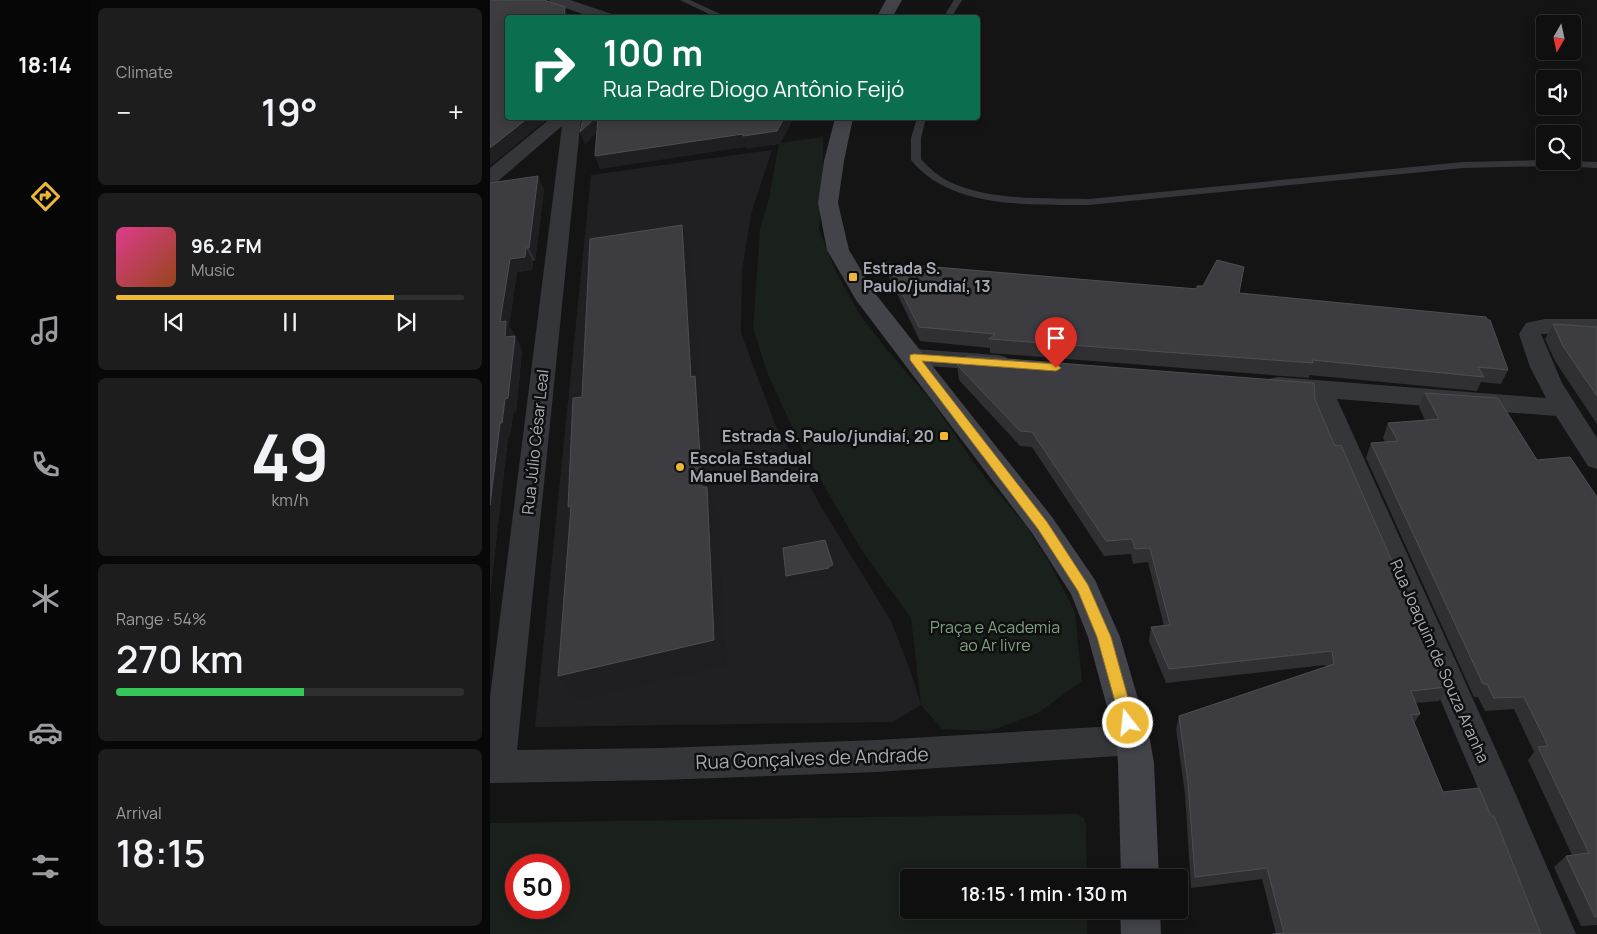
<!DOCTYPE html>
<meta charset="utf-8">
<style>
body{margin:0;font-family:Manrope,sans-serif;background:#1d1d1e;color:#f1f3f6;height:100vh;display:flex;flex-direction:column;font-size:19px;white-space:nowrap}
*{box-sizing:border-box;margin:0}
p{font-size:16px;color:#9b9c9f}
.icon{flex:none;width:28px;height:28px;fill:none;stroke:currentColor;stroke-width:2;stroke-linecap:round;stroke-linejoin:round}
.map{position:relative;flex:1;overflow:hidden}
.sheet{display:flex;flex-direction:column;gap:8px;padding:8px;background:#080809;width:400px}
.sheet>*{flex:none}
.guide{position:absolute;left:15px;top:15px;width:475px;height:105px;border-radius:5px;box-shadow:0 2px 12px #0003,0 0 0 1px #2f2f30;background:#0b6e4f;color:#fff;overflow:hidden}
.needle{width:32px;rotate:189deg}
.buttons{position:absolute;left:1046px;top:15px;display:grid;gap:10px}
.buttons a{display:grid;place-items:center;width:45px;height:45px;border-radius:5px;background:#0f0f10;box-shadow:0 2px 12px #0003,0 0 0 1px #2f2f30;font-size:25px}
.speed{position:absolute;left:15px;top:854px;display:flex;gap:10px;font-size:25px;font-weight:700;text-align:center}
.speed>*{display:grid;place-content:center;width:65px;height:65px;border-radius:50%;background:#0f0f10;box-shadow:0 2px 12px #0003,0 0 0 1px #2f2f30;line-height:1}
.speed .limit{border:8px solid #d22;background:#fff;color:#111}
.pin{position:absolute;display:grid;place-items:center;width:42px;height:42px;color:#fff;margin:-51px -21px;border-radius:50% 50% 50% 0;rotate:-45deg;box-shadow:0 0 5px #0007}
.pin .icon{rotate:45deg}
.me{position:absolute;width:55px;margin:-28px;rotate:344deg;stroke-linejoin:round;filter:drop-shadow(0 0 4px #0008)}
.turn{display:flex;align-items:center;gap:18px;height:105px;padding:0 15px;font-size:22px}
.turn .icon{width:65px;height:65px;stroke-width:2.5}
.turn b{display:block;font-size:35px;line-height:42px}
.big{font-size:38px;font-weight:600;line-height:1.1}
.sheet .widget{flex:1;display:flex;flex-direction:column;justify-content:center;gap:8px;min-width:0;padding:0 18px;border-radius:8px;background:#1d1d1e}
.sheet .dial{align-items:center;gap:0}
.dial b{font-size:65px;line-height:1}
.song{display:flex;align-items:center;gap:15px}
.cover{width:60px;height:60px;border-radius:8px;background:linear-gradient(135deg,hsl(330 70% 55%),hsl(20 70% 35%))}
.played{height:5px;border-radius:2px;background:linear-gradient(90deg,#ecb835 80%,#2f2f30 80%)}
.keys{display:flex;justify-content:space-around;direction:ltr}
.heat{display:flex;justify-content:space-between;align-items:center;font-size:28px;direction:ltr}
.charge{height:8px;border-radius:4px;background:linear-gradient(90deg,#34c759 54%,#2f2f30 0)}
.trip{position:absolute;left:410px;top:869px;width:288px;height:50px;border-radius:5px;background:#0f0f10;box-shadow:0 2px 12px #0003,0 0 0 1px #2f2f30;font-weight:600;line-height:50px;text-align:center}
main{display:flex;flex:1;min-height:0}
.menu{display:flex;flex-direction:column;width:90px;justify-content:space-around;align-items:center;background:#060606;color:#9b9c9f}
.menu .icon{width:35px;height:35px}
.menu .current{color:#ecb835}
.menu b{font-size:22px;color:#f1f3f6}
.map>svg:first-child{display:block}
.built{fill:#202022}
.green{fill:#1a201b;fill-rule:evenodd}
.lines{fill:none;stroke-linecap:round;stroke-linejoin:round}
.lane{fill:#35363a;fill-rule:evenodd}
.street{fill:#35363a;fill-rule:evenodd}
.secondary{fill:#43444a;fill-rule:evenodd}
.wall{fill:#303033}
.shaded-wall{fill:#1f1f21}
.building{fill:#3d3d41;stroke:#4d4e53}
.route{fill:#ecb835;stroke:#997822}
.poi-dot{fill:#ecb835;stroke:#0f0f10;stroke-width:2}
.labels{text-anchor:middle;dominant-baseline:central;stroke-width:5;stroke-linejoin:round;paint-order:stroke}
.poi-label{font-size:16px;font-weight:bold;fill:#a6aab5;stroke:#0f0f10;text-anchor:start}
.street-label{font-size:16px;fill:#a6aab5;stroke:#0f0f10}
.park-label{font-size:16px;fill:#7da081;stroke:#0f0f10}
.near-street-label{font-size:19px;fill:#a6aab5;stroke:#0f0f10}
</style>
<main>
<nav class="menu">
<b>18:14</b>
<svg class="icon current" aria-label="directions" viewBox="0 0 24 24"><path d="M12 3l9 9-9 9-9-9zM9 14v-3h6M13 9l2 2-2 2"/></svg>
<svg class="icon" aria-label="music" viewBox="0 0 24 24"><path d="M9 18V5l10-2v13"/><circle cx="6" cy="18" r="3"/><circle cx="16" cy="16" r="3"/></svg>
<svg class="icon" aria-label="phone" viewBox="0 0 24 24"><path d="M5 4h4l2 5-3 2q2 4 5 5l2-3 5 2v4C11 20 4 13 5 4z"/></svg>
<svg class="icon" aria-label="climate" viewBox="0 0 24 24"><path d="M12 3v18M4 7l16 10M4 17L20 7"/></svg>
<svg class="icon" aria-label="car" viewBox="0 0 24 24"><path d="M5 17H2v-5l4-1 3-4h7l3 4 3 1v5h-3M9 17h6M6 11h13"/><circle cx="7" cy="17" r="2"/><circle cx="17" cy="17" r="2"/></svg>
<svg class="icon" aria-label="filters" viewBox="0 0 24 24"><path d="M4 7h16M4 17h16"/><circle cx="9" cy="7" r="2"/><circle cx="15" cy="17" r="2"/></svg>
</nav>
<section class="sheet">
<div class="widget"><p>Climate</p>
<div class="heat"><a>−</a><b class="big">19°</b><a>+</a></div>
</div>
<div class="widget">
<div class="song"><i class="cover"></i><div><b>96.2 FM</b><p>Music</p></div></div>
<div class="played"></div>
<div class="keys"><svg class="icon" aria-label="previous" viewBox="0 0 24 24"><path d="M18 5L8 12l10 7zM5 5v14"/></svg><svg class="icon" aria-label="pause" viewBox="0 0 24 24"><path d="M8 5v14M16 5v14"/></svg><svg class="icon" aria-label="next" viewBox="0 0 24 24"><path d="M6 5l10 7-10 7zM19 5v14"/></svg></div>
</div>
<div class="widget dial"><b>49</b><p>km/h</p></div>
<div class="widget"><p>Range · 54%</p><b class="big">270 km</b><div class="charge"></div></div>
<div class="widget"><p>Arrival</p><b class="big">18:15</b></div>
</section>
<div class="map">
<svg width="1107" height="934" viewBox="0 0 1107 934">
<rect width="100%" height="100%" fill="#141415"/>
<path class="built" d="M 282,150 L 261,214 L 252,271 L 251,333 L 285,424 L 333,510 L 401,621 L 420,670 L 431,705 L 403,722 L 45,727 L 101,175 Z"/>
<g class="green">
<path d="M 333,137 L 333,173 L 329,229 L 344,268 L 370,315 L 398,351 L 443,403 L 495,478 L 535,524 L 560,564 L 585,612 L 592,681 L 548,713 L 500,731 L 452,729 L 431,705 L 421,618 L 372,551 L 312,448 L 278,375 L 263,328 L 270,230 L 279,198 L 289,143 Z"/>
<path d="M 574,814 L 588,814 L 594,818 L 596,825 L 597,877 L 419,878 L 419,910 L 597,910 L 597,934 L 0,934 L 0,823 ZM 26,865 L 69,865 L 69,908 L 26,908 Z"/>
</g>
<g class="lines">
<g class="lane">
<path d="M 190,0 L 200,0 L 239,18 L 227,18 Z"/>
<path d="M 464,0 L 472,0 L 461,18 L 453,18 Z"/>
<path d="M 427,118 L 436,118 L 431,138 L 431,159 C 439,168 447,175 458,181 C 497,201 556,198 599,199 L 973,162 L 1055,160 L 1107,162 L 1107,168 L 1064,166 L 973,168 L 599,205 C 540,204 462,210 421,160 L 421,138 Z"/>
</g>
<g class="street">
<path d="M 59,0 L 80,0 L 125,15 L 127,18 L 104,18 L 61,3 Z"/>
<path d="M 61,118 L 91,118 L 27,750 L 171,748 L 387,740 L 643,725 L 655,729 L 660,740 L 655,751 L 643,755 L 387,772 L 171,780 L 0,783 L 0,697 L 72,126 L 7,182 L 0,184 L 0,168 Z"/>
<path d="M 1055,319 L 1107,319 L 1107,333 L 1051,334 L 1072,383 L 1107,438 L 1107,469 L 1098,466 L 1066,416 L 847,399 L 1020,781 L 1086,934 L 1048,934 L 991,795 L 821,396 L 779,391 L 776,385 L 779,379 L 788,377 L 1056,398 L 1040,367 L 1029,334 L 1036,323 Z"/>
<path d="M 424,349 L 508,355 L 516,357 L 520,363 L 516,369 L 508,371 L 424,365 L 416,363 L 412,357 L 416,351 Z"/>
</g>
<g class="secondary">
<path d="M 396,0 L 412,0 L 402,18 L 386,18 Z"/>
<path d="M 345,118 L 363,118 L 354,161 L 348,203 L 359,250 L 384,292 L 562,517 L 605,580 L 630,637 L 660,740 L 664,763 L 669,878 L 631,878 L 628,763 L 626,740 L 598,637 L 581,594 L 542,533 L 366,300 L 337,250 L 328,203 L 334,161 Z"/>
<path d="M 630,910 L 670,910 L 671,934 L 631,934 Z"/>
</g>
</g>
<g class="wall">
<path d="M 0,183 L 54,189 L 45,261 L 43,261 L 42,270 L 27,272 L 19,326 L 24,334 L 23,337 L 25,336 L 32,350 L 26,412 L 23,413 L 20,436 L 18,437 L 0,595 Z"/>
<path d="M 397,263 L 749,293 L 1018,370 L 1011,384 L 991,382 L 987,391 L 819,375 L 819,378 L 500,353 L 500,348 L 430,341 L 399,277 Z"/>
<path d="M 1063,324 L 1107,327 L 1107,424 L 1065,361 L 1055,339 Z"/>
<path d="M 467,365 L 825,400 L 845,446 L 957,687 L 949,701 L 926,703 L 930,714 L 924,723 L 953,792 L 1051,934 L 786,934 L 772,879 L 701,888 L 695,794 L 686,729 L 689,716 L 836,667 L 835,665 L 676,683 L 659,641 L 661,627 L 674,626 L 658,562 L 643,564 L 641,554 L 614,556 L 542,447 L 530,446 L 469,380 Z"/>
<path d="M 935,393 L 1107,497 L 1107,925 L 1091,926 L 1064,867 L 1076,856 L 1082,855 L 1038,760 L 1044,752 L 1024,709 L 995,711 L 988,697 L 984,697 L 876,458 L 881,443 L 895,442 L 893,438 L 898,423 L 935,420 L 929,407 Z"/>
</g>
<g class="shaded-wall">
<path d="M 75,7 L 79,18 L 74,18 Z"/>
<path d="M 38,118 L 59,118 L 0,166 L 0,148 Z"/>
<path d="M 105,118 L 110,118 L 113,126 L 95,145 L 90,132 Z"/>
<path d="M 294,118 L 304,118 L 290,144 L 256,149 L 253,136 Z"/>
<path d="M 253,134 L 256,147 L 110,169 L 105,156 Z"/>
<path d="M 48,176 L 54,189 L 45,261 L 39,248 Z"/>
<path d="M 192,225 L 201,252 L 211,391 L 215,404 L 222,499 L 228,514 L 236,665 L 86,701 L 68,676 L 212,487 L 201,377 Z"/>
<path d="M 36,248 L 43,261 L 42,270 L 27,272 L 19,326 L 24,334 L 22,351 L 15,337 L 10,322 L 20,259 Z"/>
<path d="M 25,336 L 32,350 L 26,412 L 23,413 L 20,436 L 18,437 L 0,595 L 0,505 L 10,423 Z"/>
<path d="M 343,565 L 345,572 L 341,573 L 342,575 L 298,583 L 296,576 Z"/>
</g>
<g class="building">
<path d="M 0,0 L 54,0 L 75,7 L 74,18 L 18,18 L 18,118 L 38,118 L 0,148 Z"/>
<path d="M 94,15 L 101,18 L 85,18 Z"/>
<path d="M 93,118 L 105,118 L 90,132 Z"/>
<path d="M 108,118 L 294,118 L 287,131 L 253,136 L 253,134 L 105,156 Z"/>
<path d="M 48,176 L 39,248 L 36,248 L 35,257 L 20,259 L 10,322 L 16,321 L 15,337 L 25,336 L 18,398 L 15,399 L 12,423 L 10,423 L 0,505 L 0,183 Z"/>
<path d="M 192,225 L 201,377 L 205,376 L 212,487 L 217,487 L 224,640 L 68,676 L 81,506 L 78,507 L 83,398 L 92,397 L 100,239 Z"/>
<path d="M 727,260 L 754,267 L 749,293 L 996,317 L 998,320 L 1000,320 L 1018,370 L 988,367 L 994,377 L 822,360 L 823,363 L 499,339 L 505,334 L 429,327 L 397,263 L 707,289 L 707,286 L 713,286 Z"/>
<path d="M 1063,324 L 1107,327 L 1107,396 L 1073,346 Z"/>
<path d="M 478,356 L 824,383 L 825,400 L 845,446 L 851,445 L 957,687 L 921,691 L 930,714 L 921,715 L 953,792 L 989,788 L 1001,816 L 1004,816 L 1051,934 L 783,934 L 794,933 L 777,868 L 705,877 L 698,782 L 689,716 L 844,664 L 842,651 L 679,669 L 661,627 L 680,625 L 660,548 L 645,549 L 642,539 L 616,541 L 542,432 L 530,431 L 467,365 Z"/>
<path d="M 935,393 L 1008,398 L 1047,460 L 1080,457 L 1107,497 L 1107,916 L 1105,917 L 1076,856 L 1099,853 L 1048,747 L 1058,746 L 1034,697 L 1004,698 L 997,684 L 993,684 L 881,443 L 908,441 L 898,423 L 949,419 Z"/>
<path d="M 335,540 L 343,565 L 339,566 L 339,568 L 296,576 L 293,548 Z"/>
</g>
<path class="route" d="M 424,354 L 566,364 L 571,368 L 566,371 L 432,361 L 557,522 L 598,585 L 621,637 L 645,723 L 643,728 L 638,730 L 633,728 L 631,723 L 607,637 L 588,591 L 548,529 L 420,360 L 420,355 Z"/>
<g class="poi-dot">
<rect x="358" y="272" width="10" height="10" rx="2.5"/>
<rect x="449" y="431" width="10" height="10" rx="2.5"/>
<circle cx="190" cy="467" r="5"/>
</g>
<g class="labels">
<g class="poi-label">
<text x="373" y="268">Estrada S.<tspan x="373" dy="18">Paulo/jundiaí, 13</tspan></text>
<text x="444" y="436" text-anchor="end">Estrada S. Paulo/jundiaí, 20</text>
<text x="200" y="458">Escola Estadual<tspan x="200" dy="18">Manuel Bandeira</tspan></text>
</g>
<g class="street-label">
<text transform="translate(45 442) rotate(-84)">Rua Júlio César Leal</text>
<text transform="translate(950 661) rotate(66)">Rua Joaquim de Souza Aranha</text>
</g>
<g class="park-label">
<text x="505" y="627">Praça e Academia<tspan x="505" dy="18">ao Ar livre</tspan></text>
</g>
<g class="near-street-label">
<text transform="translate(322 758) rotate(-2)">Rua Gonçalves de Andrade</text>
</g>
</g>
</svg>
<div class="buttons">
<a><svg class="needle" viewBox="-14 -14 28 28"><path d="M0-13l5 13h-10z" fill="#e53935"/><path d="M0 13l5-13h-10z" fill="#9b9c9f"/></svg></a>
<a><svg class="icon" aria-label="sound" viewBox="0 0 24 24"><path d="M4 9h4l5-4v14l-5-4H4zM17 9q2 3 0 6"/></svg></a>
<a><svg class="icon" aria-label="search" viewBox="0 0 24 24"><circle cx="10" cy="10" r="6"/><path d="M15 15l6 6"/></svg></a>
</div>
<div class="speed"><div class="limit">50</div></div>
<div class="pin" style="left:566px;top:368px;background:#d93025"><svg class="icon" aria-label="arrive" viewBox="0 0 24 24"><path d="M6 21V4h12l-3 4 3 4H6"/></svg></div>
<svg class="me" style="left:638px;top:723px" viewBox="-20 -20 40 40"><circle r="17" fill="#ecb835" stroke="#fff" stroke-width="3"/><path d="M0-11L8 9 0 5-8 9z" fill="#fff"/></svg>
<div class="trip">18:15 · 1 min · 130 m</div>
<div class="guide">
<div class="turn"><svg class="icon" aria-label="right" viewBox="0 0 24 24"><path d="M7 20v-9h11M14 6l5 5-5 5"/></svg><div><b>100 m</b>Rua Padre Diogo Antônio Feijó</div></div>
</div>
</div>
</main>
